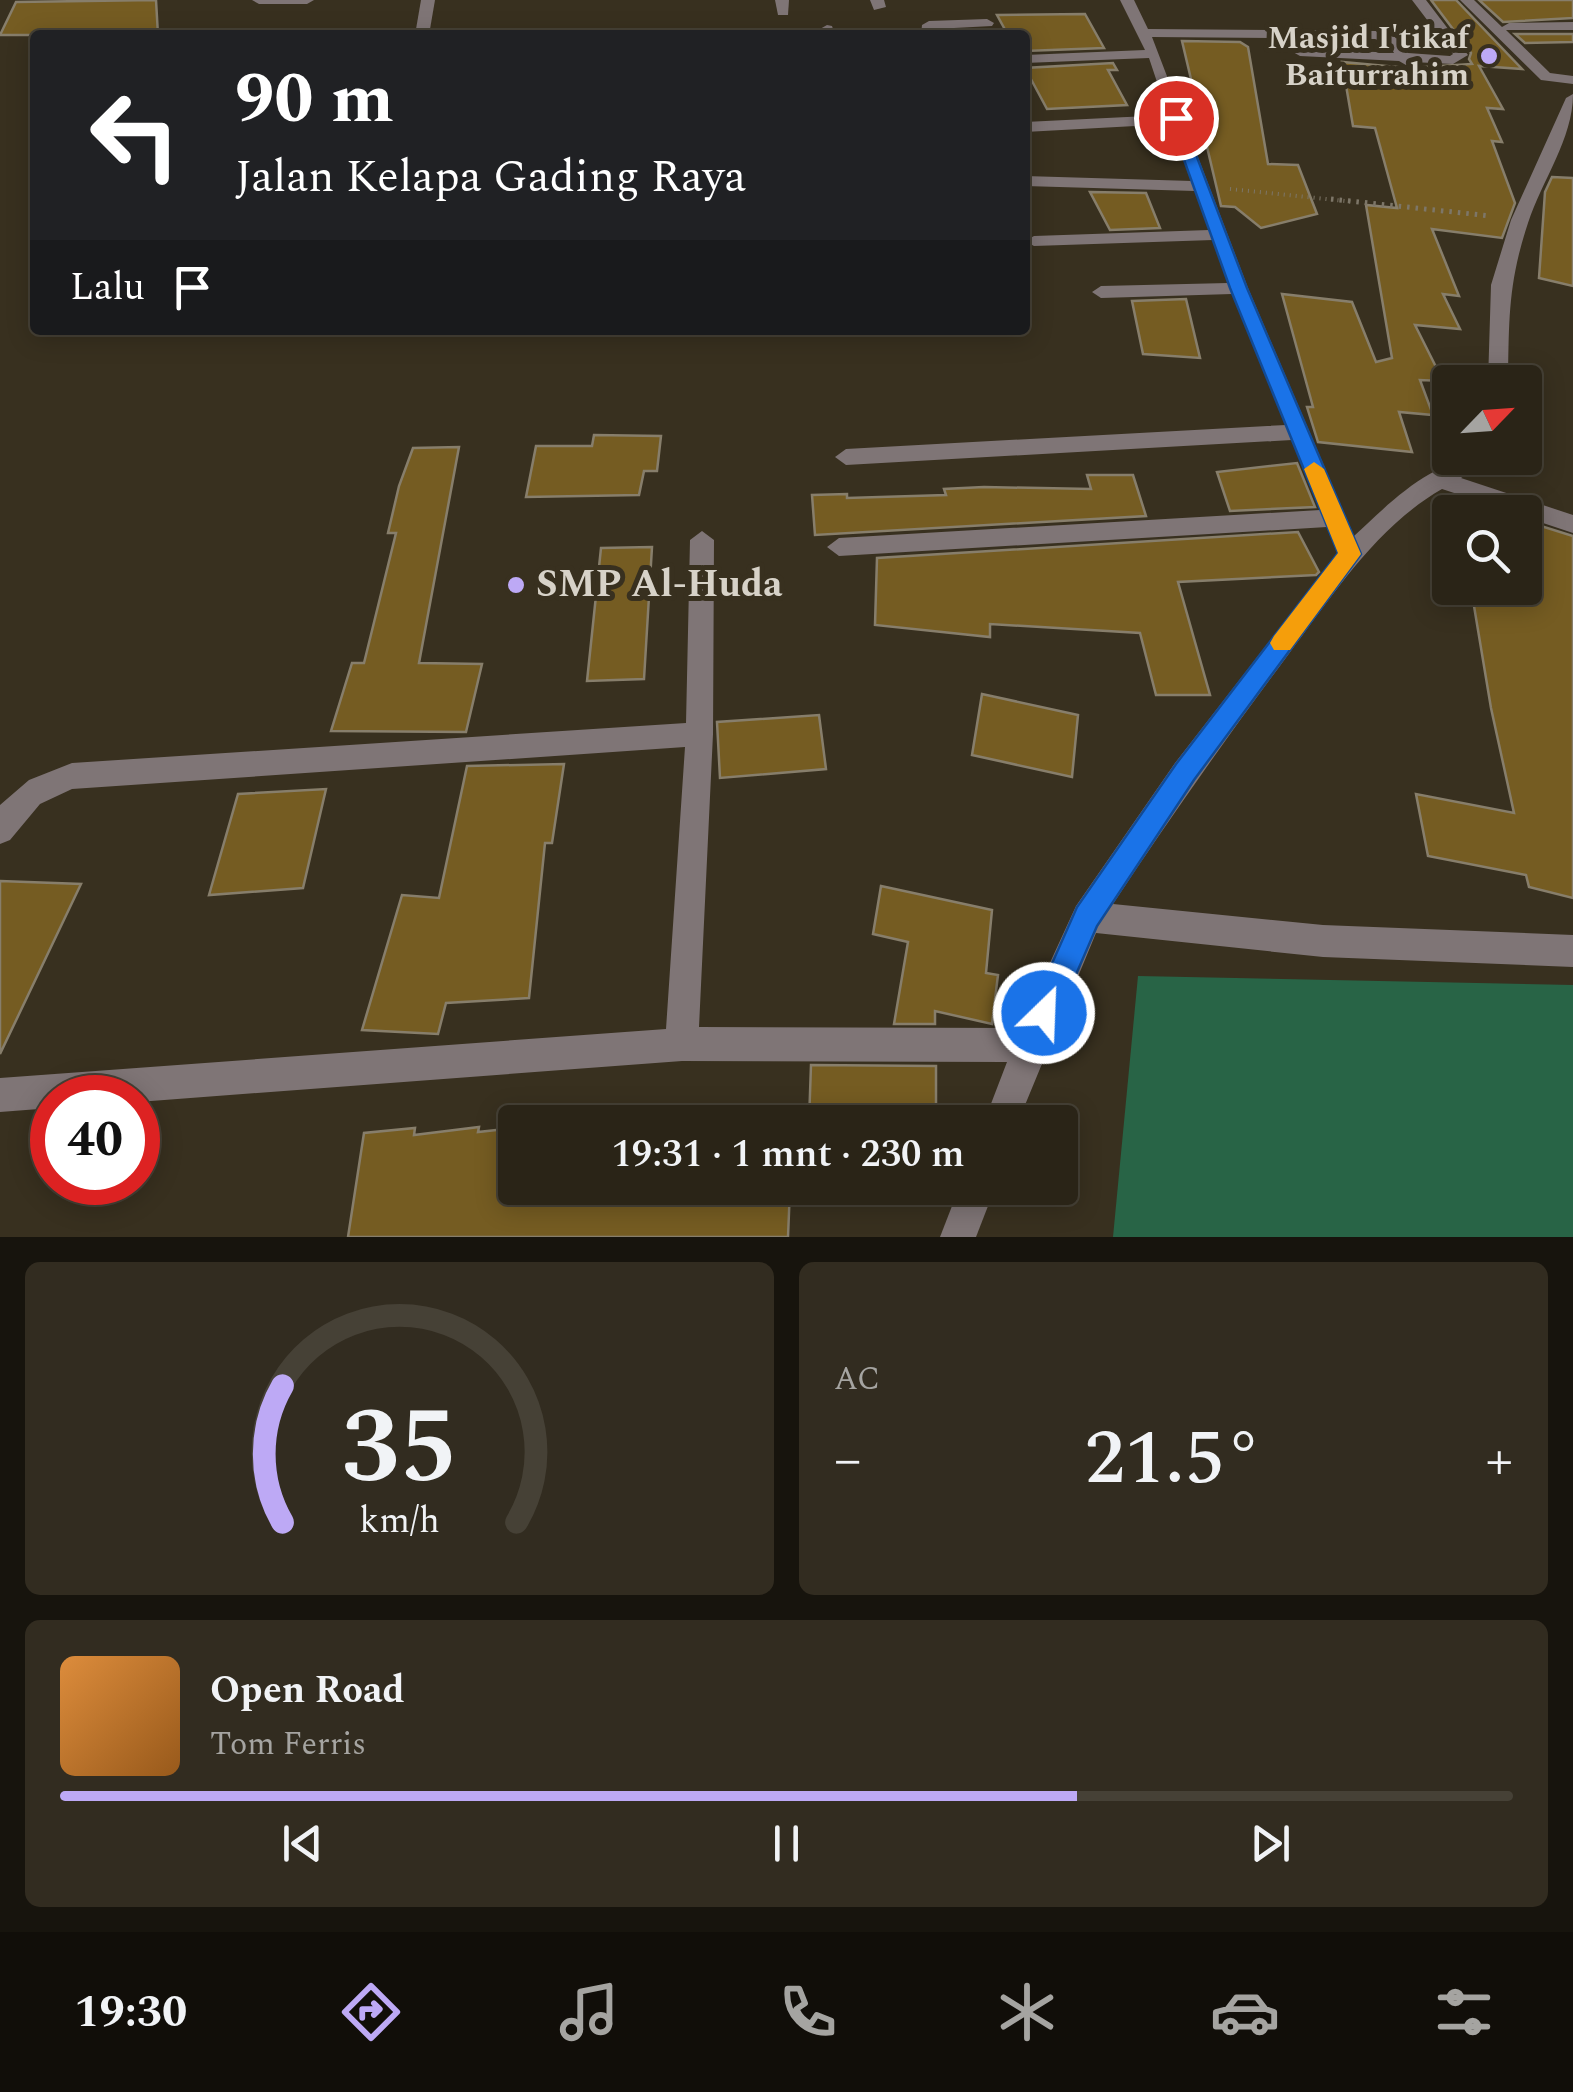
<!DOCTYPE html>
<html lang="id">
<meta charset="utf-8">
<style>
body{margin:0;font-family:Spectral,serif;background:#322c20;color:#f1f3f6;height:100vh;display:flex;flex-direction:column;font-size:38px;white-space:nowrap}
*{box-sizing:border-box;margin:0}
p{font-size:32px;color:#a5a4a1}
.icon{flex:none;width:55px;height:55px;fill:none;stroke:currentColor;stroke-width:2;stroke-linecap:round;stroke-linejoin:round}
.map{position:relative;height:1237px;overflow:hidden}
.sheet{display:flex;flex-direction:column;gap:25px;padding:25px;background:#17140d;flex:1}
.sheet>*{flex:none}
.hud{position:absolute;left:30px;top:30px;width:1000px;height:305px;border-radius:10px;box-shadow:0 5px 25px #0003,0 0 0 2px #464136;background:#202124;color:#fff;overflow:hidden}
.needle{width:65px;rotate:65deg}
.buttons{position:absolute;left:1432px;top:365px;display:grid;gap:20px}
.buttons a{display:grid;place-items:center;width:110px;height:110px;border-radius:10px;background:#2a2417;box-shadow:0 5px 25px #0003,0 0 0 2px #464136;font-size:50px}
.speed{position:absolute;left:30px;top:1075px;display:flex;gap:20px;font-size:50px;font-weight:700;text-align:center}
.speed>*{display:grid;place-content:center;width:130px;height:130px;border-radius:50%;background:#2a2417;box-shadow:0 5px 25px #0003,0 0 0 2px #464136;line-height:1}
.speed .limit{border:15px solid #d22;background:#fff;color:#111}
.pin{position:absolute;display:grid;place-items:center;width:85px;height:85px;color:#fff;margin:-42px;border:5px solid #fff;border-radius:50%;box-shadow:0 2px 10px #0007}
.me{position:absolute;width:110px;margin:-55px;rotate:24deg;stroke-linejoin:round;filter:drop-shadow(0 0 8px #0008)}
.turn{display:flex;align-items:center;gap:35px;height:210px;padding:0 40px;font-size:45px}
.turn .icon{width:130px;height:130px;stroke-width:2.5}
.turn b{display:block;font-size:70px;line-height:85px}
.then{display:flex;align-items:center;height:95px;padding:0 40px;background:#0003;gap:20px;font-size:38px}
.big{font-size:75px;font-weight:600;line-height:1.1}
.sheet .widget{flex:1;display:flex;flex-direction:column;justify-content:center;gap:15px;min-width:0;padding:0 35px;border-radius:15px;background:#322c20}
.sheet .dial{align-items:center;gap:0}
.dial svg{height:260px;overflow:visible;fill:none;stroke:#464136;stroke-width:7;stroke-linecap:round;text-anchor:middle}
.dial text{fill:#f1f3f6;stroke:none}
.song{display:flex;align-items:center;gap:30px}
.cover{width:120px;height:120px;border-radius:15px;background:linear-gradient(135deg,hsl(30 70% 55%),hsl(30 70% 35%))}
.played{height:10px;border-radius:5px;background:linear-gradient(90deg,#bda9f5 70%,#464136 70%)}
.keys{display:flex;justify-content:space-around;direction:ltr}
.heat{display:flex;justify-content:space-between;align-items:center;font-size:55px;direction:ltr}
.sheet .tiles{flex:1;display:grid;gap:25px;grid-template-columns:1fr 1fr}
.widget:last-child{grid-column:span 2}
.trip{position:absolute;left:498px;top:1105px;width:580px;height:100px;border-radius:10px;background:#2a2417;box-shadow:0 5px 25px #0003,0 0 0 2px #464136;font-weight:600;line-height:100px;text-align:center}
.tab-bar{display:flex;height:160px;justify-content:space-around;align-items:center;background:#110e09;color:#a5a4a1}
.tab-bar .icon{width:70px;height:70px}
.tab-bar .on{color:#bda9f5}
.tab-bar b{font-size:45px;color:#f1f3f6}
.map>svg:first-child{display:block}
.green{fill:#286446}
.building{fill:#755c22;stroke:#877e6b;stroke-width:2.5}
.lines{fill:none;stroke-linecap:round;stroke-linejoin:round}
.path-far1{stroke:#7d7668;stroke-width:4;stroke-dasharray:1 5;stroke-linecap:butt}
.path{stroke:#7d7668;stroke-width:5;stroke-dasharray:2.5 6;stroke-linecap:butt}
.minor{fill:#7f7576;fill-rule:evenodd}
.route{fill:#1a73e8;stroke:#114b97;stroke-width:2.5}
.slow{fill:#f59e0b}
.poi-dot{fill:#bda9f5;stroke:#38301f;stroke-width:4}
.labels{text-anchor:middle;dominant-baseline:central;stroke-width:10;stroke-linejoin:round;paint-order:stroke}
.far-poi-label{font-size:32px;font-weight:bold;fill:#d7d2c8;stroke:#38301f;text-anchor:end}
.poi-label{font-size:38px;font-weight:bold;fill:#d7d2c8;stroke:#38301f;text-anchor:start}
</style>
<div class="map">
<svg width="1573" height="1237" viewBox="0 0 1573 1237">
<rect width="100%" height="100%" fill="#38301f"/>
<path class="green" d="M 1138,976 L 1573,985 L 1573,1237 L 1113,1237 Z"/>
<g class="building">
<path d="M 156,0 L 158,35 L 0,35 L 16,2 Z"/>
<path d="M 1431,0 L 1456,0 L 1522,69 L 1479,66 L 1503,109 L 1487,108 L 1502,142 L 1492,141 L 1515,203 L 1502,238 L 1432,229 L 1459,296 L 1443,294 L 1460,329 L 1415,325 L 1443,381 L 1420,380 L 1433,415 L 1399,412 L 1412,452 L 1318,442 L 1307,407 L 1313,407 L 1282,294 L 1352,302 L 1376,362 L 1392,358 L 1366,205 L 1397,208 L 1375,128 L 1353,126 L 1342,62 L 1408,68 L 1472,64 L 1469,59 L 1471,53 Z"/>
<path d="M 1479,0 L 1573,0 L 1573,18 L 1503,22 Z"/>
<path d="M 1085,14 L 1104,48 L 1025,51 L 1025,35 L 1008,35 L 997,15 Z"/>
<path d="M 1515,34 L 1573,34 L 1573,42 L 1525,43 Z"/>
<path d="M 1182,41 L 1240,42 L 1248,47 L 1268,164 L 1298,165 L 1317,214 L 1261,228 L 1235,207 L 1221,206 Z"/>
<path d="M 1113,63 L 1117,70 L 1108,70 L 1127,105 L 1047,109 L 1025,68 Z"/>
<path d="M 1552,177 L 1573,178 L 1573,286 L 1539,278 L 1545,192 Z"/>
<path d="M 1090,192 L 1146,193 L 1160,228 L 1110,230 Z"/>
<path d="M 1186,299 L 1200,358 L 1143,354 L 1132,301 Z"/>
<path d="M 594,435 L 661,436 L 657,471 L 644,471 L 639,495 L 526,497 L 536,446 L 592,446 Z"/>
<path d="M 459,447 L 419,663 L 482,664 L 466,732 L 331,731 L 352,663 L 364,663 L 396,533 L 388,533 L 399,486 L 413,448 Z"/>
<path d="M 1297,463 L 1315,507 L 1230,511 L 1217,472 Z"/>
<path d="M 1087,475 L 1133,475 L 1146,516 L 815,535 L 812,495 L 847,494 L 847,498 L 946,495 L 944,489 L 984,487 L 1091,489 Z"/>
<path d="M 1525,521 L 1573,536 L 1573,898 L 1529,887 L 1526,875 L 1428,856 L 1416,794 L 1514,813 L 1491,708 L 1471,588 L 1525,588 Z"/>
<path d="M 1298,532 L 1319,572 L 1316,575 L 1178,582 L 1210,695 L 1156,695 L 1140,633 L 990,624 L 990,637 L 875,625 L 877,558 Z"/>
<path d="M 652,547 L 644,679 L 587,681 L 601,548 Z"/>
<path d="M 982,694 L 1078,715 L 1072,777 L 972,755 Z"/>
<path d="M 819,715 L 826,769 L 720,778 L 717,722 Z"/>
<path d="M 564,764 L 552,843 L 545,843 L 529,998 L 446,1003 L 438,1034 L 362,1030 L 402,895 L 439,898 L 467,766 Z"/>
<path d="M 326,789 L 303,888 L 209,895 L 238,794 Z"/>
<path d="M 0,881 L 81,884 L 0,1054 Z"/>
<path d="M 881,886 L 992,910 L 986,973 L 998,975 L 992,1024 L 935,1011 L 935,1024 L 894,1024 L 908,942 L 873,934 Z"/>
<path d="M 811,1065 L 936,1066 L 936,1122 L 809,1122 Z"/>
<path d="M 479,1127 L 478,1132 L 515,1128 L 515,1188 L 790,1188 L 788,1237 L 348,1237 L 364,1133 L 415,1128 L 414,1135 Z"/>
</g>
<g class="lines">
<path class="path-far1" d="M 1230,189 L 1355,202"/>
<path class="path" d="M 1331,199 L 1491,216"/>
<g class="minor">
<path d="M 252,0 L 314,0 L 307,4 L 259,4 Z"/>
<path d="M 421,0 L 435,0 L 429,35 L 415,35 Z"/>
<path d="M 775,0 L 789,0 L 788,15 L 778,15 Z"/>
<path d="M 870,0 L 884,0 L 886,7 L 874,10 Z"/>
<path d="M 1120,0 L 1134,0 L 1148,29 L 1376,31 L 1399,38 L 1408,53 L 1450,56 L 1453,54 L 1412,0 L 1426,0 L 1468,55 L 1453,64 L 1412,62 L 1406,65 L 1399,61 L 1300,56 L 1293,52 L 1300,48 L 1394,53 L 1389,44 L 1375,39 L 1152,37 L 1248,288 L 1354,536 C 1392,501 1436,455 1490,458 L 1461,478 L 1573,515 L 1573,533 L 1525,517 L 1525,512 L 1512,512 L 1442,489 C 1376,527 1333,595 1288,655 C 1227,737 1169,819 1113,904 L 1323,925 L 1573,935 L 1573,967 L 1323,957 L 1096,933 L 1018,1122 L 984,1122 L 1007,1062 L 682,1061 L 138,1102 L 138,1098 L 52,1098 L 52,1108 L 0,1112 L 0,1078 L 666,1029 L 685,747 L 72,789 L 40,804 L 10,840 L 0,844 L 0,805 L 29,780 L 72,763 L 686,723 L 690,540 L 702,531 L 714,540 L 713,734 L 699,1027 L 1020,1028 L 1076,906 L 1175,763 L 1338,553 L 1327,527 L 839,556 L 827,547 L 839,538 L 1320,510 L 1292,440 L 846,465 L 835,457 L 846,449 L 1286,425 L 1232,294 L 1101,298 L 1092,292 L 1101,286 L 1228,283 L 1213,240 L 1034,246 L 1025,241 L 1034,236 L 1209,230 L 1195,191 L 1025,186 L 1025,176 L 1192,181 L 1172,124 L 1025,132 L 1025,122 L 1168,115 L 1149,58 L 1025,63 L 1025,55 L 1145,50 Z"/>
<path d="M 1460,0 L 1474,0 L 1502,27 L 1509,23 L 1573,22 L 1573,30 L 1506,30 L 1550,73 L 1573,76 L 1573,84 L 1541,80 Z"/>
<path d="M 987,19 L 994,23 L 992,26 L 935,29 L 935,35 L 921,35 L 922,25 L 929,21 Z"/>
<path d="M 827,25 L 832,26 L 835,35 L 821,35 L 820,29 Z"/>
<path d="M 1573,94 C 1573,139 1542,180 1528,223 C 1508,283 1509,320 1508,382 L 1488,382 L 1491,285 L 1511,220 L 1566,98 Z"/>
<path d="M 959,1188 L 995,1188 L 976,1237 L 940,1237 Z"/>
</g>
</g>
<path class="route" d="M 1176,114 L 1182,118 L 1247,288 L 1361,554 L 1194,780 L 1097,926 L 1055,1023 L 1044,1028 L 1034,1023 L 1030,1013 L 1077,907 L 1176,764 L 1338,553 L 1230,288 L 1169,118 Z"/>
<path class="slow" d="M 1314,462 L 1324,469 L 1361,554 L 1290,650 L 1274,650 L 1270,643 L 1274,636 L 1338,553 L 1304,469 Z"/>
<g class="poi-dot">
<circle cx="1489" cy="56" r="10"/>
<circle cx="516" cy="585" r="10"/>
</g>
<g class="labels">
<g class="far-poi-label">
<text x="1469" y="38">Masjid I'tikaf<tspan x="1469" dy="37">Baiturrahim</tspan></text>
</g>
<g class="poi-label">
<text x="536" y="585">SMP Al-Huda</text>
</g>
</g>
</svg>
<div class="buttons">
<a><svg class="needle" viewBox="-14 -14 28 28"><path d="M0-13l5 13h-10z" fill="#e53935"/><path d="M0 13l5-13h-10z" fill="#a5a4a1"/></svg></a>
<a><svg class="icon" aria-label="search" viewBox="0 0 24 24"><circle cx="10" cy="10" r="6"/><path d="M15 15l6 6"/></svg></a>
</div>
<div class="speed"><div class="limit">40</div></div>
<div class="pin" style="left:1176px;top:118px;background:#d93025"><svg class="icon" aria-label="arrive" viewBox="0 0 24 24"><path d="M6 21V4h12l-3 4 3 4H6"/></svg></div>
<svg class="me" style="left:1044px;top:1013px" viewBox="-20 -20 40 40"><circle r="17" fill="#1a73e8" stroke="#fff" stroke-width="3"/><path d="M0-11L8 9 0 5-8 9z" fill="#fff"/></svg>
<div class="trip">19:31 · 1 mnt · 230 m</div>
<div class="hud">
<div class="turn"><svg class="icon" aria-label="left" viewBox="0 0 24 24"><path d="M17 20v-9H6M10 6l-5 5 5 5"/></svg><div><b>90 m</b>Jalan Kelapa Gading Raya</div></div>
<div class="then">Lalu<svg class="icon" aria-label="arrive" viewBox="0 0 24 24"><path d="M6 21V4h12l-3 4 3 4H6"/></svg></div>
</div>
</div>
<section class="sheet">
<div class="tiles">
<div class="widget dial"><svg viewBox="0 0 100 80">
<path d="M14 69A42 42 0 1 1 86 69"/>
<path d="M14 69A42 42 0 0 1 14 27" stroke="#bda9f5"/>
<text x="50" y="56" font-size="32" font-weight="700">35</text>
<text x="50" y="72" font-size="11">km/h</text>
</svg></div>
<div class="widget"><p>AC</p>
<div class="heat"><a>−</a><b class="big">21.5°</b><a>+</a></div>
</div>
<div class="widget">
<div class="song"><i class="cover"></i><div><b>Open Road</b><p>Tom Ferris</p></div></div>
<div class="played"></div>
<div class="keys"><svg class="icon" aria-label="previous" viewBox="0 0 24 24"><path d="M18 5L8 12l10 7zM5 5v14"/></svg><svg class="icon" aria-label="pause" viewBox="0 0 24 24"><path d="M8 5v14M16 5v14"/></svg><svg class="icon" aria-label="next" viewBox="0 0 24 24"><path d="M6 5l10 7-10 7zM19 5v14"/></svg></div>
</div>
</div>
</section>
<nav class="tab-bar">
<b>19:30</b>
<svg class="icon on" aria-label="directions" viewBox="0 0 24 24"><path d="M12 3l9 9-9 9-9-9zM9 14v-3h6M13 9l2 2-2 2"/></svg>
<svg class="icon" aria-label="music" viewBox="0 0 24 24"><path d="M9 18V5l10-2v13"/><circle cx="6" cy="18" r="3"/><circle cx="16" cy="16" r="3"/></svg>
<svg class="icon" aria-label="phone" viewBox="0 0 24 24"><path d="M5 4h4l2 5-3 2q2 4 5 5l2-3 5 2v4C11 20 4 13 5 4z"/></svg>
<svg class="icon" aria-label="climate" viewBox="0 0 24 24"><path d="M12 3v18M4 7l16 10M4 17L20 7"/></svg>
<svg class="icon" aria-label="car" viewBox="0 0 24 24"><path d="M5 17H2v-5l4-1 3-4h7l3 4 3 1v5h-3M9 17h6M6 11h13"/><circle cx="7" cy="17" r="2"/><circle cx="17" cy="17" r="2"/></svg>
<svg class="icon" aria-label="filters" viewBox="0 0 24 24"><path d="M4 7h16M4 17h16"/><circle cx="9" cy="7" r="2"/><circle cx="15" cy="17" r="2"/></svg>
</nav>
